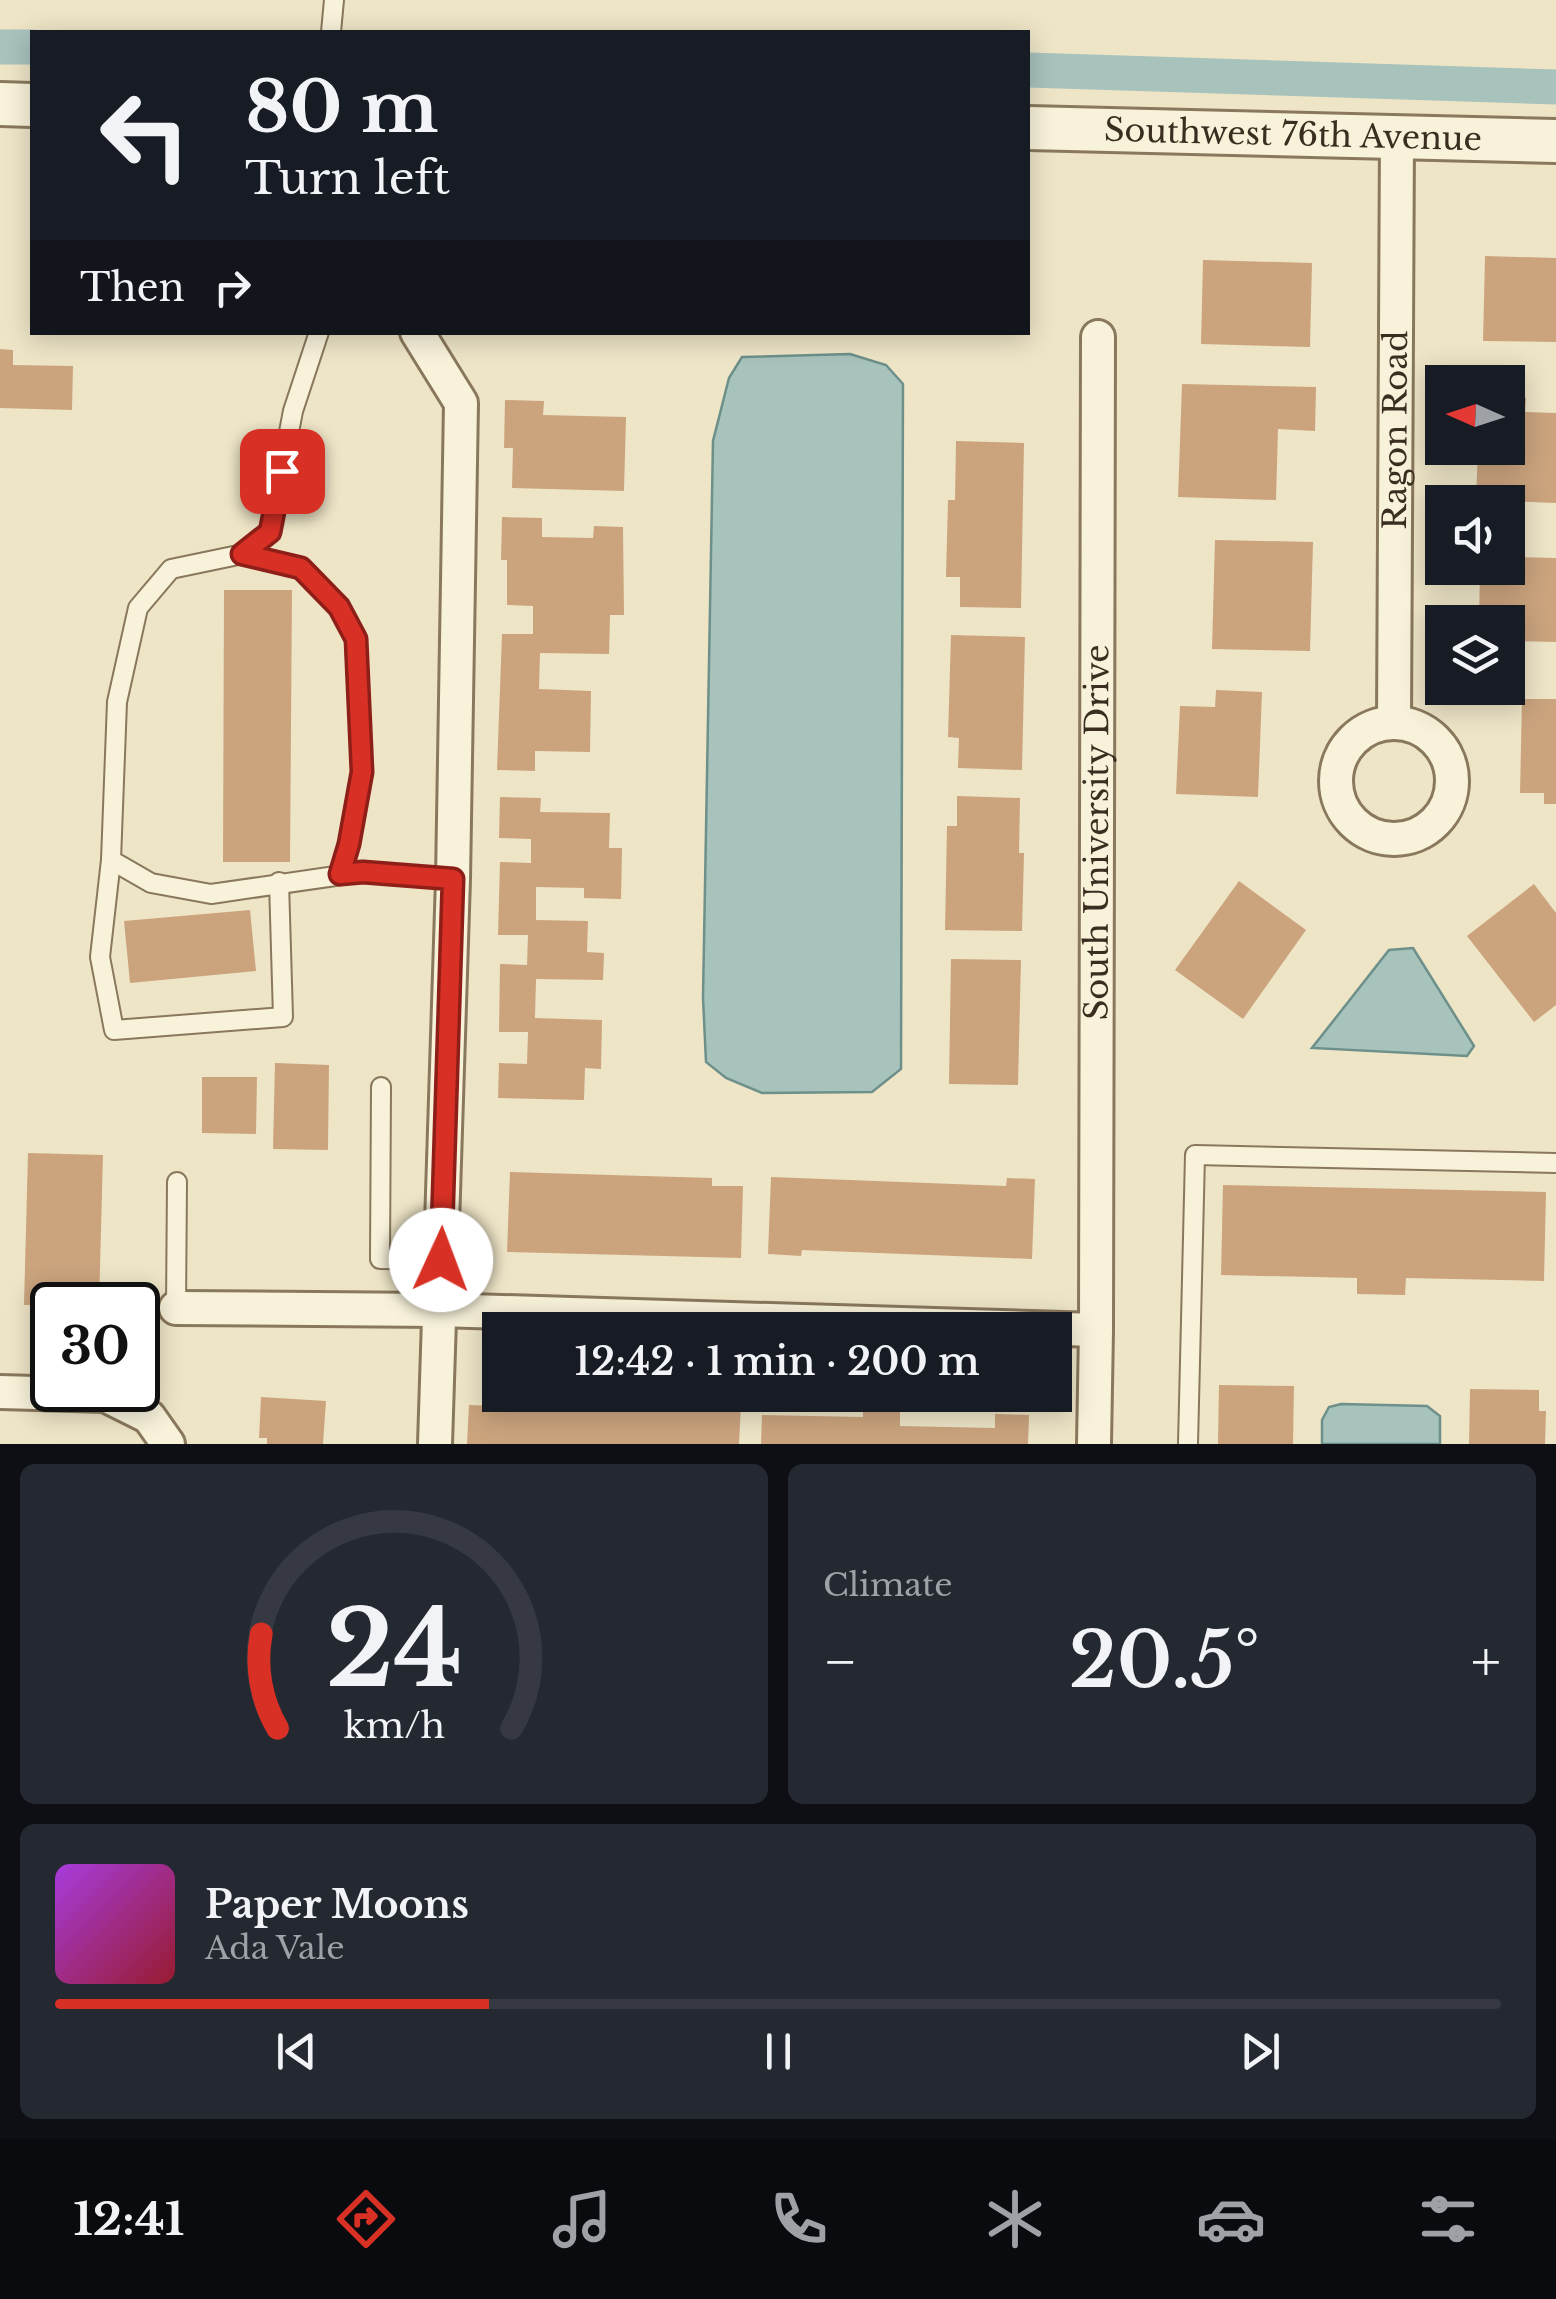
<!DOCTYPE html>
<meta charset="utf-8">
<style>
body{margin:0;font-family:"Libre Baskerville",serif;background:#242831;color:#f1f3f6;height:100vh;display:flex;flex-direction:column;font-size:38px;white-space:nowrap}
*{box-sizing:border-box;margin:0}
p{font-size:32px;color:#9ea1a6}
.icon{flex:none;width:55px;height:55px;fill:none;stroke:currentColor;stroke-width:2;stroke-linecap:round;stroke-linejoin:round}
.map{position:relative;height:1444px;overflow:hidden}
.side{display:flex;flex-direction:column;gap:20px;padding:20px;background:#0d0f14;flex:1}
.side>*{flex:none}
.banner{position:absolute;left:30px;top:30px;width:1000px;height:305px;border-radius:0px;box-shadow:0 5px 25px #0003;background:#171b24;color:#f1f3f6;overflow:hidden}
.needle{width:65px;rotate:273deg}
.buttons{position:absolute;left:1425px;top:365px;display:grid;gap:20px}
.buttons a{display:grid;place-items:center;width:100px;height:100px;border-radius:0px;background:#171b24;box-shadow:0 5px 25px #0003;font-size:50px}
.speed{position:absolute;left:30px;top:1282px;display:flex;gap:20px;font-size:50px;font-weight:700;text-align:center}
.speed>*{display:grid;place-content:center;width:130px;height:130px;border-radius:50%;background:#171b24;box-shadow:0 5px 25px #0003;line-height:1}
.speed .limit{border:5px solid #111;border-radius:15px;background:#fff;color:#111}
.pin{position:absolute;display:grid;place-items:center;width:85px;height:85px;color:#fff;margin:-42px;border-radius:20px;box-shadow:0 5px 15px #0006}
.me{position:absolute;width:110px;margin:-55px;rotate:2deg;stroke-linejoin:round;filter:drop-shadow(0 0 8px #0008)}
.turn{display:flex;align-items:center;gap:35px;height:210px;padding:0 50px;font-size:45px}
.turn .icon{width:130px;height:130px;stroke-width:2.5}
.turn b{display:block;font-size:70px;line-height:85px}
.then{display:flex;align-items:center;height:95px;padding:0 50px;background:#0003;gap:20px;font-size:38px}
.big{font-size:75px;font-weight:600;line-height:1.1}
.side .tile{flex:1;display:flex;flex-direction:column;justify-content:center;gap:15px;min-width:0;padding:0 35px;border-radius:15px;background:#242831}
.side .dial{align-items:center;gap:0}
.dial svg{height:260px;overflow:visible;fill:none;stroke:#363941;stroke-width:7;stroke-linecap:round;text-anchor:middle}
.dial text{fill:#f1f3f6;stroke:none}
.song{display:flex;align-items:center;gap:30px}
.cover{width:120px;height:120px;border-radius:15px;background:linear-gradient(135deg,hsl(280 70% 55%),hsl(350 70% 35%))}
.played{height:10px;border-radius:5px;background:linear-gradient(90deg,#d93025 30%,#363941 30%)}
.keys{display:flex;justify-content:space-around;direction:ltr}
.heat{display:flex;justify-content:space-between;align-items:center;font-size:55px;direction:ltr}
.side .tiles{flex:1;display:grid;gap:20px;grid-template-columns:1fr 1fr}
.tile:last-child{grid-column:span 2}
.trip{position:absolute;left:482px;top:1312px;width:590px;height:100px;border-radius:0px;background:#171b24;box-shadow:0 5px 25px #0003;font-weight:600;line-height:100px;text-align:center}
.tab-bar{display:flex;height:160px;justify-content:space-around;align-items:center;background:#090b0e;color:#9ea1a6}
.tab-bar .icon{width:70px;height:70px}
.tab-bar .selected{color:#d93025}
.tab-bar b{font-size:45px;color:#f1f3f6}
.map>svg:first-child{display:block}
.water{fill:#a8c2bc;stroke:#6e908a;stroke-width:2.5}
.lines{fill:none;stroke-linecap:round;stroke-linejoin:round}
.canal{stroke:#a8c2bc;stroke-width:35}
.building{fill:#cba47e}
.service-casing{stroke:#89785c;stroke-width:22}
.minor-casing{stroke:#89785c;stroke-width:38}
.tertiary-casing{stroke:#89785c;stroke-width:48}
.service{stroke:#f8f2da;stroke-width:18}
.minor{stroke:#f8f2da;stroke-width:32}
.tertiary{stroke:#f8f2da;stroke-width:42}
.route-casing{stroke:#8d1f18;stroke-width:25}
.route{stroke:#d93025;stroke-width:18}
.labels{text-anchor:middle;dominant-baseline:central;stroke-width:10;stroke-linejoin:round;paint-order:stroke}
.street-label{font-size:32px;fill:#3a2e20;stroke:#f5efd6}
</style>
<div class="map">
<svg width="1556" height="1444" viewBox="0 0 1556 1444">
<rect width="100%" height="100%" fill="#eee5c7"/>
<g class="water">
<path d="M 850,354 L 886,365 L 903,384 L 901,1069 L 872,1092 L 762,1093 L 726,1078 L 706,1062 L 703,998 L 713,441 L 729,378 L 742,357 Z"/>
<path d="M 1413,948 L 1474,1046 L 1467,1056 L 1312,1048 L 1389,950 Z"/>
<path d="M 1341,1404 L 1427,1406 L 1440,1416 L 1440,1444 L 1322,1444 L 1322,1420 L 1329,1407 Z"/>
</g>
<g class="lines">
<g class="canal">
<path d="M 0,47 L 32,47"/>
<path d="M 1028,70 L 1556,87"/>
</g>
</g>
<g class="building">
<path d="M 1485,256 L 1556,258 L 1556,342 L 1483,341 Z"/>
<path d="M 1203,260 L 1312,263 L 1310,347 L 1201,344 Z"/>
<path d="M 0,349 L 13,350 L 13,365 L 73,366 L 72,410 L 0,408 Z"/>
<path d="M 1182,384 L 1316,387 L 1315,431 L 1278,429 L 1276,500 L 1178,497 Z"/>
<path d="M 1508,397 L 1526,398 L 1525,412 L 1556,413 L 1556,503 L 1476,500 L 1478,448 L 1508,448 Z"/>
<path d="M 505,400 L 544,401 L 543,415 L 626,417 L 624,491 L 512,488 L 513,448 L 504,448 Z"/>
<path d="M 956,441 L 1024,443 L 1021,608 L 960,607 L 960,577 L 946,577 L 948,500 L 955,500 Z"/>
<path d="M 502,517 L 542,518 L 542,537 L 593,538 L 594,526 L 623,527 L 624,615 L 610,615 L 609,654 L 540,653 L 539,689 L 591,691 L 590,752 L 535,751 L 535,771 L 497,770 L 502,634 L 533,634 L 533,606 L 507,605 L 507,560 L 501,560 Z"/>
<path d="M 1215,540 L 1313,542 L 1310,651 L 1212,649 Z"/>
<path d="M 1508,557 L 1556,558 L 1556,642 L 1508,641 L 1508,622 L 1479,622 L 1480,568 L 1508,568 Z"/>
<path d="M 224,590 L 292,590 L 290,862 L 223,862 Z"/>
<path d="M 951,635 L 1025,637 L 1022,770 L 958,768 L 959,738 L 948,737 Z"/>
<path d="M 1216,690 L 1262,692 L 1258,797 L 1176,794 L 1180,706 L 1215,707 Z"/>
<path d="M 1522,699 L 1556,699 L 1556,804 L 1544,804 L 1544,793 L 1520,793 Z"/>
<path d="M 957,796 L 1020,798 L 1019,853 L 1024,853 L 1022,931 L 945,930 L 947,826 L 957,826 Z"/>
<path d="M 500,797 L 541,798 L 540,812 L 610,813 L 609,848 L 622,848 L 621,899 L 584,898 L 584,888 L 536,887 L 536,920 L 588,921 L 587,952 L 604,953 L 603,980 L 536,979 L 535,1018 L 602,1020 L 601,1069 L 585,1068 L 584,1100 L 498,1098 L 499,1063 L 527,1064 L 528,1032 L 499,1032 L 500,964 L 527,965 L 528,935 L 498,935 L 500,862 L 531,863 L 531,839 L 499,838 Z"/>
<path d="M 1239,881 L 1306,930 L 1243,1019 L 1175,970 Z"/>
<path d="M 1534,884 L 1556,913 L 1556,1005 L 1534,1022 L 1467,936 Z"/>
<path d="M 250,910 L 256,971 L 130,983 L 124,921 Z"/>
<path d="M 951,959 L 1021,960 L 1018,1085 L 949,1084 Z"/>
<path d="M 275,1063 L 329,1065 L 328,1150 L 273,1149 Z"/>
<path d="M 202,1077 L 257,1077 L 256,1134 L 202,1133 Z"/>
<path d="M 28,1153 L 103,1155 L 99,1305 L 24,1305 Z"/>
<path d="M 510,1172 L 712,1178 L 712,1186 L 743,1186 L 741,1258 L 507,1252 Z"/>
<path d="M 771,1177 L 1006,1186 L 1007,1178 L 1035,1179 L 1032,1259 L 802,1250 L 801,1256 L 768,1254 Z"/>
<path d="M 1223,1185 L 1546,1192 L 1544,1281 L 1406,1278 L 1405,1295 L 1357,1294 L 1357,1278 L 1221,1275 Z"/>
<path d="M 1219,1385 L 1294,1386 L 1293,1444 L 1218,1444 Z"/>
<path d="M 1470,1389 L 1539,1390 L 1539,1411 L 1546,1411 L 1545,1444 L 1469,1444 Z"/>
<path d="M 261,1397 L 326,1401 L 323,1444 L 267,1444 L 267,1438 L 259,1438 Z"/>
<path d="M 634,1399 L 741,1404 L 739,1444 L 467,1444 L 469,1405 L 633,1411 Z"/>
<path d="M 863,1402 L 900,1403 L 900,1426 L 995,1428 L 995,1414 L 1029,1415 L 1028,1444 L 761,1444 L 762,1415 L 863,1417 Z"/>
</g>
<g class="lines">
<g class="service-casing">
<g id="service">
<path d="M 331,32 L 334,0"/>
<path d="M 319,332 L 293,411 L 270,532 L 243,554 L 171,569 L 138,608 L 117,702 L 111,860 L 151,883 L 211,894 L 363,872 L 453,879"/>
<path d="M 243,554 L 301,568 L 339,607 L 355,639 L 362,772 L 349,844 L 340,874"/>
<path d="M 111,860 L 100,957 L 114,1030 L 283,1017 L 279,882"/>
<path d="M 381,1087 L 380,1259 L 441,1260"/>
<path d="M 176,1308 L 177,1182"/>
<path d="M 1188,1444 L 1195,1155 L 1556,1163"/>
</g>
</g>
<g class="minor-casing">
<g id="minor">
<path d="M 417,332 L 461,403 L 453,879 L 435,1444"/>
<path id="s1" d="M 1394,722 L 1397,137"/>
<circle cx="1394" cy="781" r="58"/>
<path id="s2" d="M 176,1308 L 439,1310 L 1096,1330 L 1098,337"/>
<path d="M 0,1392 L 105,1395 L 149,1417 L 168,1444"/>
<path d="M 1094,1444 L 1096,1330"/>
</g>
</g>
<g class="tertiary-casing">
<g id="tertiary">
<path d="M 0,104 L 32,105"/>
<path id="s3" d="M 1028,128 L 1556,141"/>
</g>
</g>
<use href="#service" class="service"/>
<use href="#minor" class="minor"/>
<use href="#tertiary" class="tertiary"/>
</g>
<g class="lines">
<g class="route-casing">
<path id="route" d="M 282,471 L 270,532 L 242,554 L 301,568 L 339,607 L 356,639 L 362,772 L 349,844 L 340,874 L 363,872 L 453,879 L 441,1260"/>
</g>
<use href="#route" class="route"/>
</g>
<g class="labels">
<g class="street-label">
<text stroke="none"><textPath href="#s3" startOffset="265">Southwest 76th Avenue</textPath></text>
<text stroke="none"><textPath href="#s1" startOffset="292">Ragon Road</textPath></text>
<text stroke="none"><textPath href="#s2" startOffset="1418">South University Drive</textPath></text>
</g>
</g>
</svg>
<div class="buttons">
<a><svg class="needle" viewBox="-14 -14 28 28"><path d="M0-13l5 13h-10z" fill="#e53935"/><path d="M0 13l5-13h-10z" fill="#9ea1a6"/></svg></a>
<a><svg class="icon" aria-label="sound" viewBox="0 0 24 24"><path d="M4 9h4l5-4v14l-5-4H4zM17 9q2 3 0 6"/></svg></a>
<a><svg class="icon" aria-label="layers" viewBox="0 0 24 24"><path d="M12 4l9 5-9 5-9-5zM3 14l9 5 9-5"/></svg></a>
</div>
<div class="speed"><div class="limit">30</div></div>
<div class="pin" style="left:282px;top:471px;background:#d93025"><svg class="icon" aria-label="arrive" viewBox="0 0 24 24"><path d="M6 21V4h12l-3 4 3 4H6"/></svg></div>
<svg class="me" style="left:441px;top:1260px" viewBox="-20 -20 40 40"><circle r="19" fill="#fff"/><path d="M0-13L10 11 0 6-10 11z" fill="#d93025"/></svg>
<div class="trip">12:42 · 1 min · 200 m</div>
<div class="banner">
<div class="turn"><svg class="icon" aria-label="left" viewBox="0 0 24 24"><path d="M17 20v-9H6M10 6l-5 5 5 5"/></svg><div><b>80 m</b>Turn left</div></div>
<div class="then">Then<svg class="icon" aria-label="right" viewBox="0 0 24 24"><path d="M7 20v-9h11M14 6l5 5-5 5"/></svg></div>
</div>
</div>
<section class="side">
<div class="tiles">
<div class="tile dial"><svg viewBox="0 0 100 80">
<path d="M14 69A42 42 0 1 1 86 69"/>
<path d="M14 69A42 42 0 0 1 9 40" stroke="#d93025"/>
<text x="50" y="56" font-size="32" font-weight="700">24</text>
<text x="50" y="72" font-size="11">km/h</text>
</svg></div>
<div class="tile"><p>Climate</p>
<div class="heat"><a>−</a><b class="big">20.5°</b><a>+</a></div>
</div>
<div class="tile">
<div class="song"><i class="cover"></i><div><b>Paper Moons</b><p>Ada Vale</p></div></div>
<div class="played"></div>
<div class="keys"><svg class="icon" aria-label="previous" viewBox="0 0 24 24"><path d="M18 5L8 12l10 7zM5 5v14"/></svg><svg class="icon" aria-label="pause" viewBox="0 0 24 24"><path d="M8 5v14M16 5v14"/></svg><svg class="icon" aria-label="next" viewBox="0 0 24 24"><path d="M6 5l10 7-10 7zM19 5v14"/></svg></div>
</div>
</div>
</section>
<nav class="tab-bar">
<b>12:41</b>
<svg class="icon selected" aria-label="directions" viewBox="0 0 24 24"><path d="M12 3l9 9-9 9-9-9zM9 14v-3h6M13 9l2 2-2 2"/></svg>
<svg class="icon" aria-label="music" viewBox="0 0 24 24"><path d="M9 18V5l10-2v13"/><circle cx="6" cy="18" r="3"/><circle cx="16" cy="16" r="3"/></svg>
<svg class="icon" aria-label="phone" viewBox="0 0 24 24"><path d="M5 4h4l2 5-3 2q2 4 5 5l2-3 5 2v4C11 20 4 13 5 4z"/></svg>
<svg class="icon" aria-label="climate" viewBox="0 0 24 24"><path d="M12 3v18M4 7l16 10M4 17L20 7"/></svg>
<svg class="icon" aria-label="car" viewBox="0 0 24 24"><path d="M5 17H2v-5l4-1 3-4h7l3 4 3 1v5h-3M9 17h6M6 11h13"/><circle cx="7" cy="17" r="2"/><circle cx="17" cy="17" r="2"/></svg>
<svg class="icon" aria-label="filters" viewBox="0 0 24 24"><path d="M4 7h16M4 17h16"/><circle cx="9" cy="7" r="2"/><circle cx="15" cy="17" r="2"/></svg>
</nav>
